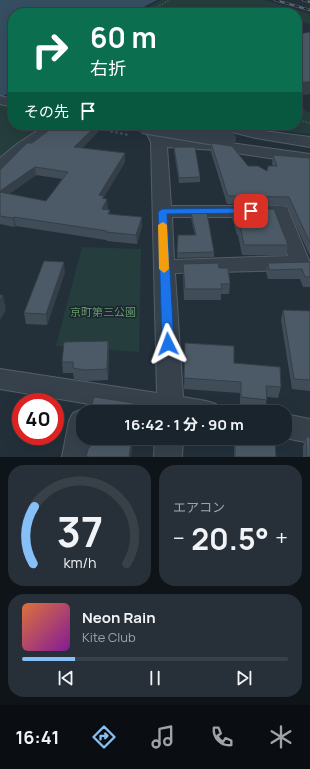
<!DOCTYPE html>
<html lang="ja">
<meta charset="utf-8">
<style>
body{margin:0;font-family:Manrope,"Noto Sans JP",sans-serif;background:#273038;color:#f1f3f6;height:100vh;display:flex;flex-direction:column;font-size:15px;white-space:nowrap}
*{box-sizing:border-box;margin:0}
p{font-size:13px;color:#9fa4a9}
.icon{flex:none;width:22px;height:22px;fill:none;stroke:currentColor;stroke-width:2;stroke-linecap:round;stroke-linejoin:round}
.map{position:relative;height:457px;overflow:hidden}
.drawer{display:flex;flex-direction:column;gap:8px;padding:8px;background:#0e1418;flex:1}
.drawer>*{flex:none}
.banner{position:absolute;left:8px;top:8px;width:294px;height:122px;border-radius:16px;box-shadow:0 4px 16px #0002,0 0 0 1px #384148;background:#0b6e4f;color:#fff;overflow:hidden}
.speed{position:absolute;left:12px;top:393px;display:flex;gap:8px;font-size:20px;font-weight:700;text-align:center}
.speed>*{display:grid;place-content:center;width:52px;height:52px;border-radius:50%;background:#1a242c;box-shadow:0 4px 16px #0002,0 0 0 1px #384148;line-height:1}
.speed .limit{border:6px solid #d22;background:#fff;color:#111}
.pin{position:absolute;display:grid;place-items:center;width:34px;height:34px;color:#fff;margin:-17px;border-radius:8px;box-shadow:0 2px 6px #0006}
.me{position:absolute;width:44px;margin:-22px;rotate:357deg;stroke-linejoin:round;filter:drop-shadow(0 0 3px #0008)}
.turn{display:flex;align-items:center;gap:14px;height:84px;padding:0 16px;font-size:18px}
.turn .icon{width:52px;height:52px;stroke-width:2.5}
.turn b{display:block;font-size:28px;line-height:34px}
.then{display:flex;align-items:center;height:38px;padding:0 16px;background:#0003;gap:8px;font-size:15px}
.big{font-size:30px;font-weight:700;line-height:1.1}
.drawer .card{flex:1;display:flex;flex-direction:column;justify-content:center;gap:6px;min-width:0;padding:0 14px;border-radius:16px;background:#273038}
.drawer .dial{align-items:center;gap:0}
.dial svg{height:104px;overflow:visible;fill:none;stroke:#384148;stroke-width:7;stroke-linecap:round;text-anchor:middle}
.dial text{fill:#f1f3f6;stroke:none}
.song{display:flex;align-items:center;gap:12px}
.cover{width:48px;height:48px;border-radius:6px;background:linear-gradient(135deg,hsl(20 70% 55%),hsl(290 70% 35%))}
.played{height:4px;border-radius:2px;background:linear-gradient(90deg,#87c0f6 20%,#384148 20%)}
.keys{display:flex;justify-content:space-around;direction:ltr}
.heat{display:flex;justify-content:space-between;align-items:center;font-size:22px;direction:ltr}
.drawer .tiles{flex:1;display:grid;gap:8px;grid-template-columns:1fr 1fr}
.card:last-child{grid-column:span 2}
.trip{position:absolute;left:76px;top:405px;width:216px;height:40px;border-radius:16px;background:#1a242c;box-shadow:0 4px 16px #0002,0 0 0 1px #384148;font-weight:700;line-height:40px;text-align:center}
.tabs{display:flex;height:64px;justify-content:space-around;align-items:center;background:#0a0e12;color:#9fa4a9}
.tabs .icon{width:28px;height:28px}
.tabs .selected{color:#87c0f6}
.tabs b{font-size:18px;color:#f1f3f6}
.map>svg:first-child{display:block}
.green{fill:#253d3c}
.water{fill:#364e61}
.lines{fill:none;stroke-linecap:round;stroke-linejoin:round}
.minor-casing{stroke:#545f68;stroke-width:2}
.path-far1{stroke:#445a5a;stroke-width:1.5;stroke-dasharray:1.5 1.5;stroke-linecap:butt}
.path{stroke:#445a5a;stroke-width:2;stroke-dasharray:2.5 2.5;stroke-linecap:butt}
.minor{fill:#36414b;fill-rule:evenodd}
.rail-casing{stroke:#586672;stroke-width:2.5}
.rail{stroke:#1b262f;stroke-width:1.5;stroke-dasharray:5;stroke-linecap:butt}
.minor-bridge-casing{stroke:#545f68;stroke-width:18;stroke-linecap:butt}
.minor-bridge{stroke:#36414b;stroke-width:16}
.wall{fill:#404d58;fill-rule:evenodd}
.shaded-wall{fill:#343f47}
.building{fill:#4b5a66;stroke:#343f47}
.route{fill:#1a73e8;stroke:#114b97}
.slow{fill:#f59e0b}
.labels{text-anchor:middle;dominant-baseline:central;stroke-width:3;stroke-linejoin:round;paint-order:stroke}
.park-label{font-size:11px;fill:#69976d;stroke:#1b262f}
</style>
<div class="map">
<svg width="310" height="457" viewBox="0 0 310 457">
<rect width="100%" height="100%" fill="#23303a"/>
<g class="green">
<path d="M 161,0 L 264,0 L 310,14 L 310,25 L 307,23 L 297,24 L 297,13 L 138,13 Z"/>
<path d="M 13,94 L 13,125 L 44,125 L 0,159 L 0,104 Z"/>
<path d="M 297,103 L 307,112 L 310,112 L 310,134 L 247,127 L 239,125 L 297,125 Z"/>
<path d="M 82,247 L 141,249 L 139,352 L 56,346 Z"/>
</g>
<path class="water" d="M 0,0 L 157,0 L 132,13 L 13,13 L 13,89 L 0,99 Z"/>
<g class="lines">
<g class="minor-casing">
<g id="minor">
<path d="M 0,96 L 13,99 L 13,107 L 0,104 Z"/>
<path d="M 46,125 L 63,125 L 61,128 L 27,150 L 6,169 L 0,171 L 0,158 L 17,144 Z"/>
<path d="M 149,125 L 163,125 L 160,132 L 164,137 L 216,141 L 310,154 L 310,164 L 216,150 L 167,147 L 171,206 L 281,206 L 287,207 L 310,263 L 307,268 L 300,270 L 175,273 L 183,397 L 206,401 L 216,404 L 219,412 L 137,412 L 0,389 L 0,369 L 157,393 L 151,142 L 146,132 ZM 172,217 L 274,217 L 288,256 L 174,260 Z"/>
<path d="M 213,125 L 238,125 L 256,130 L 310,137 L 310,147 L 256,138 L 215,128 Z"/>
<path d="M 83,409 L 91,412 L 83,412 L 83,438 L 94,438 L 90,457 L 62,457 L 69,421 L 73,413 Z"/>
<path d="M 285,414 L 310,419 L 310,443 L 285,438 Z"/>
<path d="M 155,438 L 183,438 L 182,457 L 154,457 Z"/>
</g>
</g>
<g class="path-far1">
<path d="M 146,13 L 170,0"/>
<path d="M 297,120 L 310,123"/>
</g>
<path class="path" d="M 112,129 L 109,131 L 129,135"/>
<use href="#minor" class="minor"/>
<g class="rail-casing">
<g id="rail">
<path d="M 275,0 L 310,10"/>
<path d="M 303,0 L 310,2"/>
</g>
</g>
<use href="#rail" class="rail"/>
<g class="minor-bridge-casing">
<path id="minor-bridge" d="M 143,125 L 228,139"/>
</g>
<use href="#minor-bridge" class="minor-bridge"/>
</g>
<g class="wall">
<path d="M 310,32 L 310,94 L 300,95 L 297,92 L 297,40 Z"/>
<path d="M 56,125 L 97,125 L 98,132 L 82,148 L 125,153 L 125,162 L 104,197 L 104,198 L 108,208 L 107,210 L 110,214 L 142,226 L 137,244 L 107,241 L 106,240 L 16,226 L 14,227 L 0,224 L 0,170 ZM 36,175 L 62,179 L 46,201 L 9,194 Z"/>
<path d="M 211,143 L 248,166 L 267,171 L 273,166 L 272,164 L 273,155 L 310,158 L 310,255 L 309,254 L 287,206 L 227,204 L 211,152 Z"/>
<path d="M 174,147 L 200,177 L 200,182 L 179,183 L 174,152 Z"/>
<path d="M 233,209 L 288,245 L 286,256 L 242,255 L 238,235 L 237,235 L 232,218 Z"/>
<path d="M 191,213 L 214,252 L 214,257 L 177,258 L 178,235 L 195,235 L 191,218 Z"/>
<path d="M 310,262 L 310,287 L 303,287 L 300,279 L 268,279 L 266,272 L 268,263 Z"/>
<path d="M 183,264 L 219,268 L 230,284 L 229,294 L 221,294 L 221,300 L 184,300 L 183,274 Z"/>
<path d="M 65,272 L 47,325 L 26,324 L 24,313 Z"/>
<path d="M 283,310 L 310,311 L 310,391 L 292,389 L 281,320 Z"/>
<path d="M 108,341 L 109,352 L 108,380 L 86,381 L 74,379 L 73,373 L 63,373 L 62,362 Z"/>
<path d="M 185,343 L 234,363 L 281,387 L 278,398 L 267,397 L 265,411 L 240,408 L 240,393 L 184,389 Z"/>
<path d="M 306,437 L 310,457 L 303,457 L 303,447 Z"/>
<path d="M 234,438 L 275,438 L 276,457 L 234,457 Z"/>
</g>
<g class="shaded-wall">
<path d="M 302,82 L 310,82 L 310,94 L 300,95 Z"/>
<path d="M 97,125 L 98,132 L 74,155 L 74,147 Z"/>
<path d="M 125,153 L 125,162 L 104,197 L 104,204 L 107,199 L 108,208 L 102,218 L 99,195 Z"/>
<path d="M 35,167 L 36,175 L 0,200 L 0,191 Z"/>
<path d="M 14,217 L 16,226 L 14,227 L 13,218 Z"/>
<path d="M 142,217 L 142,226 L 137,244 L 136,235 Z"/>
<path d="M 64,262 L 65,272 L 47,325 L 46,314 Z"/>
<path d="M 3,295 L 6,310 L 0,320 L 0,300 Z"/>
<path d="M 108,341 L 109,352 L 108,380 L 107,369 Z"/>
<path d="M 134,403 L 134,412 L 132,412 Z"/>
<path d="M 132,438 L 133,438 L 133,442 L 131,457 L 129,457 Z"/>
</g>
<g class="building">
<path d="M 310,32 L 310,82 L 302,82 L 297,78 L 297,40 L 304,33 Z"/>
<path d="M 56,125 L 97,125 L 74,147 L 125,153 L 99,195 L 104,196 L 102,198 L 107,199 L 102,209 L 110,210 L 108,214 L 142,217 L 136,235 L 106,232 L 107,231 L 14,217 L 13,218 L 0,216 L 0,192 L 46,201 L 68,172 L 35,167 L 0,191 L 0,170 L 27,143 L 32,143 Z"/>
<path d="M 211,143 L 232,146 L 248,166 L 258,166 L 267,171 L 268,166 L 277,166 L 273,155 L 310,158 L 310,243 L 289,197 L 228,196 Z"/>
<path d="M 174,147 L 195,147 L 200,177 L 179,178 Z"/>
<path d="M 233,209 L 274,209 L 288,245 L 244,245 L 240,225 L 238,225 Z"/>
<path d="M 191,213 L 207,213 L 214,252 L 177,253 L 178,235 L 196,235 Z"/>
<path d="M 44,261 L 64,262 L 46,314 L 24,313 Z"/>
<path d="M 310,262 L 310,277 L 305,277 L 302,269 L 269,270 L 268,263 Z"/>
<path d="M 218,263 L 219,268 L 228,268 L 230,284 L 221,284 L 222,289 L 185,289 L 183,264 Z"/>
<path d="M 0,295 L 3,295 L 0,300 Z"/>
<path d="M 283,310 L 310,311 L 310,380 L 294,379 Z"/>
<path d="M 108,341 L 107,369 L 84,370 L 73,368 L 73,362 L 62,362 L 64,342 Z"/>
<path d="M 185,343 L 234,346 L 234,363 L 280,367 L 281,387 L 266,386 L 267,400 L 241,397 L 241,382 L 184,378 Z"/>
<path d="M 94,397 L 134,403 L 132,412 L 90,412 Z"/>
<path d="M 306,437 L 310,437 L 310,457 L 307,457 Z"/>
<path d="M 92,438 L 132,438 L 129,457 L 86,457 L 88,449 L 90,447 Z"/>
<path d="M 235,438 L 275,438 L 276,457 L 235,457 Z"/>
</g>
<path class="route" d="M 251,208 L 256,211 L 254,213 L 167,214 L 174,344 L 172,347 L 168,348 L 164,347 L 162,344 L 158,212 L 162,209 Z"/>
<path class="slow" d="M 163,222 L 167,225 L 169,269 L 164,273 L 159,269 L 158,225 Z"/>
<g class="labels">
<g class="park-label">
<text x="103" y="311">京町第三公園</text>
</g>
</g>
</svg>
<div class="speed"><div class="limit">40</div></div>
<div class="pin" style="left:251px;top:211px;background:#d93025"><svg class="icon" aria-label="arrive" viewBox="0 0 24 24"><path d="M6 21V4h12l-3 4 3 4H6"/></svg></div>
<svg class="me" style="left:168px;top:344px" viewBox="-20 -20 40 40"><path d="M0-17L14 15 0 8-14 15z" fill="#1a73e8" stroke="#fff" stroke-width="4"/></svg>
<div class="trip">16:42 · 1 分 · 90 m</div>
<div class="banner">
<div class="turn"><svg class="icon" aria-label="right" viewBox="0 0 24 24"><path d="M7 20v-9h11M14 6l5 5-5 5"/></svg><div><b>60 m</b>右折</div></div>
<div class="then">その先<svg class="icon" aria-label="arrive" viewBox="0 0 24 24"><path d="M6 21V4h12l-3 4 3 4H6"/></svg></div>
</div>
</div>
<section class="drawer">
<div class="tiles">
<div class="card dial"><svg viewBox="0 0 100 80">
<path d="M14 69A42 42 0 1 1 86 69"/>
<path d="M14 69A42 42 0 0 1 15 25" stroke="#87c0f6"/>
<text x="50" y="56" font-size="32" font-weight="700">37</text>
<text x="50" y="72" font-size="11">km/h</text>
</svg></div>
<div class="card"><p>エアコン</p>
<div class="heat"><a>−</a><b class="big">20.5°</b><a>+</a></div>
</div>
<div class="card">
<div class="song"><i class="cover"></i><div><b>Neon Rain</b><p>Kite Club</p></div></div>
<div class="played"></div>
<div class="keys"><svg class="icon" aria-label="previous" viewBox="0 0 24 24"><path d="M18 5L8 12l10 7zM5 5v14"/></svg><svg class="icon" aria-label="pause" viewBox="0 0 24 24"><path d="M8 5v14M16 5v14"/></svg><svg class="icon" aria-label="next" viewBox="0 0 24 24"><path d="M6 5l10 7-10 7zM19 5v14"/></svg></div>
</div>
</div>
</section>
<nav class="tabs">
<b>16:41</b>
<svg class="icon selected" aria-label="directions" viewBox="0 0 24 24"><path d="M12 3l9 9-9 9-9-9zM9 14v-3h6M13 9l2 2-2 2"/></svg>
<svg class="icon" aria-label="music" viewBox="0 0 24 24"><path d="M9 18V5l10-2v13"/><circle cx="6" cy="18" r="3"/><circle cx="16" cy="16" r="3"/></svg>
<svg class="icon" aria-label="phone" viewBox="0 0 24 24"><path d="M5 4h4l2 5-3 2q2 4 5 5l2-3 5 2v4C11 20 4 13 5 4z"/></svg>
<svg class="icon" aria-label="climate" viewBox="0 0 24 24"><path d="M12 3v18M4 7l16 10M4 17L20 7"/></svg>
</nav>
